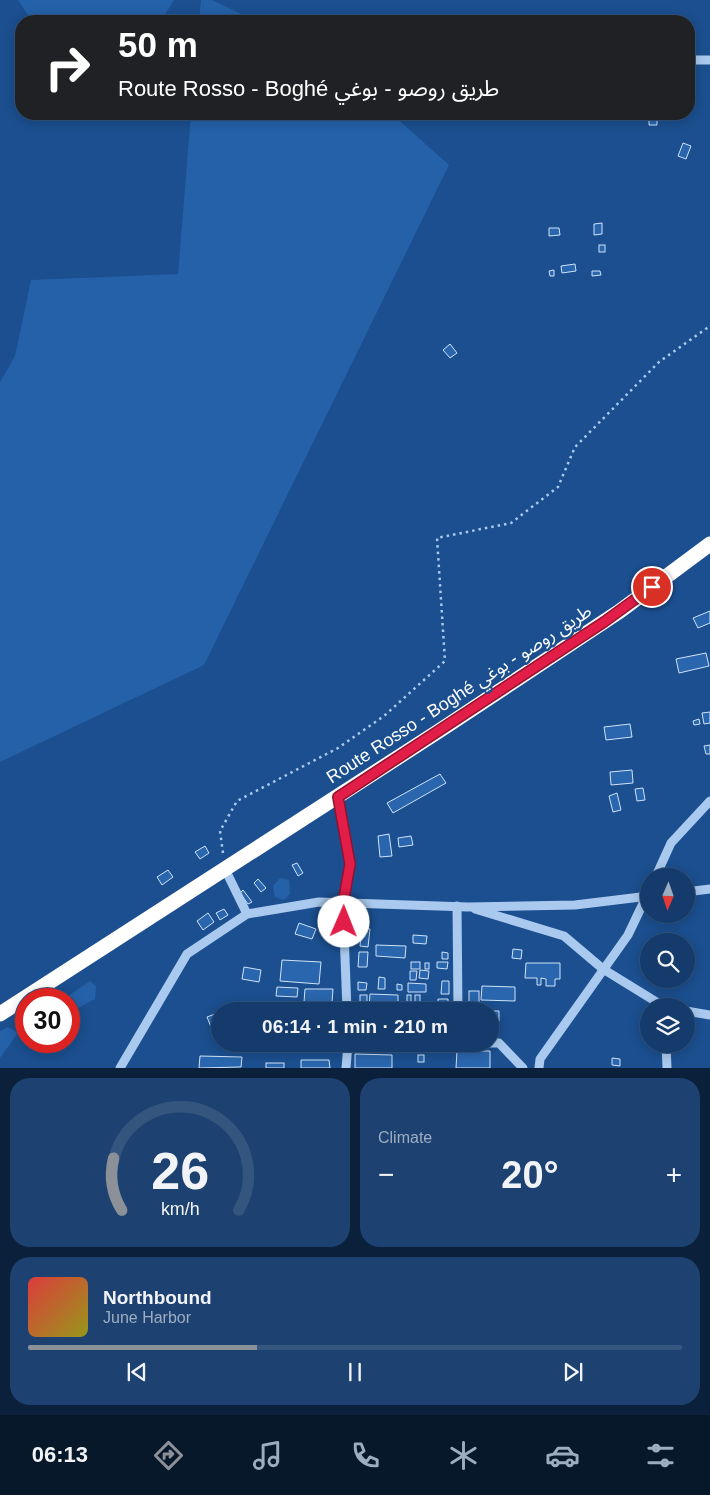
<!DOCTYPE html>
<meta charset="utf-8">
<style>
body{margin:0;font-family:Arial,"Noto Sans Arabic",sans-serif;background:#1d4271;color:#f1f3f6;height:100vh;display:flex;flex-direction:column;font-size:19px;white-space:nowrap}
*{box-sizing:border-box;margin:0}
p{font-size:16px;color:#9dadc1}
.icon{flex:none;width:28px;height:28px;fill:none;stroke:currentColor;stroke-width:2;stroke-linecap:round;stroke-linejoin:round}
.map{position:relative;height:1068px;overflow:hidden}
.sheet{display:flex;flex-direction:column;gap:10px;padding:10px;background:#0b203b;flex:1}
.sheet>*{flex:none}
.top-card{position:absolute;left:15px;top:15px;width:680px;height:105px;border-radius:20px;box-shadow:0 2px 12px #0003,0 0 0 1px #33557e;background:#202124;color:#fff;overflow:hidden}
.needle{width:32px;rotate:182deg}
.controls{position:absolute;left:640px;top:868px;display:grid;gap:10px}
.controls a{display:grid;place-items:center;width:55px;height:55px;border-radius:50%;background:#143b6b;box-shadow:0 2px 12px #0003,0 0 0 1px #33557e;font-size:25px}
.speed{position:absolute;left:15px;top:988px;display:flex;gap:10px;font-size:25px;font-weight:700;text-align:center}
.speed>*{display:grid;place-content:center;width:65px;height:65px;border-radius:50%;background:#143b6b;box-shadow:0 2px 12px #0003,0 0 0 1px #33557e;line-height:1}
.speed .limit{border:8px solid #d22;background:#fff;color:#111}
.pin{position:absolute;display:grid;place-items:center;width:42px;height:42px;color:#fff;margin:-21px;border:2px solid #fff;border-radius:50%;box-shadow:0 1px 5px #0007}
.me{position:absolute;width:55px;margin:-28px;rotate:1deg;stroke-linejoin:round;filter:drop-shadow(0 0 4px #0008)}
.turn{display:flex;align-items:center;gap:18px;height:105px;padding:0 20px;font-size:22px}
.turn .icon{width:65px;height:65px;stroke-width:2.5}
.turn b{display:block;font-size:35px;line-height:42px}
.big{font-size:38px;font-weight:600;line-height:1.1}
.sheet .tile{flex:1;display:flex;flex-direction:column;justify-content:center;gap:8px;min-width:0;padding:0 18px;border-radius:20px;background:#1d4271}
.sheet .dial{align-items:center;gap:0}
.dial svg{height:130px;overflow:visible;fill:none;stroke:#33557e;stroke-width:7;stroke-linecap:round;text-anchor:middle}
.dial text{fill:#f1f3f6;stroke:none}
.song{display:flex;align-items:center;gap:15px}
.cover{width:60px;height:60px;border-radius:8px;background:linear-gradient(135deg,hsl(0 70% 55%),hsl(60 70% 35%))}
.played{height:5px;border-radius:2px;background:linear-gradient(90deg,#8c9099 35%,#33557e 35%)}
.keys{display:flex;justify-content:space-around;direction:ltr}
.heat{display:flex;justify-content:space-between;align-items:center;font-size:28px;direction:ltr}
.sheet .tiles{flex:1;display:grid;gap:10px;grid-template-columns:1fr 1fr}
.tile:last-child{grid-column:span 2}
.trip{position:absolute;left:211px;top:1002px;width:288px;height:50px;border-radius:25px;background:#143b6b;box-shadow:0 2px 12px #0003,0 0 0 1px #33557e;font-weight:600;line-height:50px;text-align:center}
.menu{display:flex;height:80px;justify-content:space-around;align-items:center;background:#08182b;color:#9dadc1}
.menu .icon{width:35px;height:35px}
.menu .active{color:#8c9099}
.menu b{font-size:22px;color:#f1f3f6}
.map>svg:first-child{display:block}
.green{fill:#2461a8}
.building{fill:#2a66ad;stroke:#cfe3fa}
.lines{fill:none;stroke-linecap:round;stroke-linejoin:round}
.path{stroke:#a9c9ee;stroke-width:2.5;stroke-dasharray:2.5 4;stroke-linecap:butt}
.minor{stroke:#a9c9ee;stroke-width:9}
.highway{stroke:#fff;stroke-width:15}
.route-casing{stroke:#92132f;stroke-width:12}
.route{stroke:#e11d48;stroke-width:9}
.labels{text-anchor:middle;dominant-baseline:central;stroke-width:5;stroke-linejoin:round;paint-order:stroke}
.street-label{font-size:18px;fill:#fff;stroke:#1b4f8f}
</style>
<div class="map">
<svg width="710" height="1068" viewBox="0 0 710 1068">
<rect width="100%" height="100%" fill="#1b4f8f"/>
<g class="green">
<path d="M 18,0 L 174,0 L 161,21 L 32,21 Z"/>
<path d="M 201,0 L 212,0 L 256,21 L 199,21 Z"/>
<path d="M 191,114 L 392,114 L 449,165 L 204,665 L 0,762 L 0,382 L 15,356 L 31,280 L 178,274 Z"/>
<path d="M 280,878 L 289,880 L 290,894 L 284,900 L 275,897 L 273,886 Z"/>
<path d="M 90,981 L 96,986 L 95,999 L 76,1009 L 69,1017 L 69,999 L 64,999 Z"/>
<path d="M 8,1027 L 18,1033 L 0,1058 L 0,1031 Z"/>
</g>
<g class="building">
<path d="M 649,114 L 657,115 L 657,125 L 649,125 Z"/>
<path d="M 683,143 L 691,146 L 686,159 L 678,156 Z"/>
<path d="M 602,223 L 602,234 L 594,235 L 594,224 Z"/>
<path d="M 549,228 L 559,228 L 560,235 L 549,236 Z"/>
<rect x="599" y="245" width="6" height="7"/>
<path d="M 575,264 L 576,271 L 562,273 L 561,266 Z"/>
<path d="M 554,270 L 554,276 L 550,276 L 549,271 Z"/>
<path d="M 592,271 L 600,271 L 601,275 L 592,276 Z"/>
<path d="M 450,344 L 457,353 L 450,358 L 443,350 Z"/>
<path d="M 710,611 L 710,623 L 698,628 L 693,618 Z"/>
<path d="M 706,653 L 709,666 L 679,673 L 676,659 Z"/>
<path d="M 710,712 L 710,723 L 704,724 L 702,713 Z"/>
<path d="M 699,719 L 700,724 L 694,725 L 693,721 Z"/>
<path d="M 630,724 L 632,737 L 606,740 L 604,727 Z"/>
<path d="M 710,745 L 710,754 L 706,754 L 704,746 Z"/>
<path d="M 632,770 L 633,783 L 611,785 L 610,772 Z"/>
<path d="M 440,774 L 446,783 L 393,813 L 387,803 Z"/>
<path d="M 643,788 L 645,800 L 637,801 L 635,789 Z"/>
<path d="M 617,793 L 621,810 L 613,812 L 609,796 Z"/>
<path d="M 389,834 L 392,856 L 380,857 L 378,836 Z"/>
<path d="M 411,836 L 413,845 L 399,847 L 398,838 Z"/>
<path d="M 205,846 L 209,853 L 200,859 L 195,852 Z"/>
<path d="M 297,863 L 303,873 L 298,876 L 292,865 Z"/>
<path d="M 168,870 L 173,877 L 162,885 L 157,877 Z"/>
<path d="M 258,879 L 266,888 L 261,892 L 254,883 Z"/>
<path d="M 243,890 L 252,902 L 248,904 L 240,893 Z"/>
<path d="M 224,909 L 228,915 L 220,920 L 216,913 Z"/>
<path d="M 208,913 L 214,922 L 203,930 L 197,921 Z"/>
<path d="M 299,923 L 316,929 L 312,939 L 295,934 Z"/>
<path d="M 362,928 L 370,929 L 368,947 L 360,946 Z"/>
<path d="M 413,935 L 427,936 L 426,944 L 413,943 Z"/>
<path d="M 376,945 L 406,946 L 405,958 L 376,956 Z"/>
<path d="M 513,949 L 522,950 L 521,959 L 512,958 Z"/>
<path d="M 359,952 L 368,952 L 367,967 L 358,967 Z"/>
<path d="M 442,952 L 448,953 L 448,959 L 442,959 Z"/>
<path d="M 282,960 L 321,962 L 319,984 L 280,981 Z"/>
<rect x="411" y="962" width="9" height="7"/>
<path d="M 437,962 L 448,962 L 447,969 L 437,968 Z"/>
<rect x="425" y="963" width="4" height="6"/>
<path d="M 526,963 L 560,963 L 560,979 L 555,979 L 555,986 L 546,986 L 546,979 L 541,978 L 541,985 L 537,985 L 537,978 L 525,978 Z"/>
<path d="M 244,967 L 261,970 L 259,982 L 242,979 Z"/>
<path d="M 420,970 L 429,971 L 428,979 L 419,978 Z"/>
<path d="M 410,971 L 417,971 L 416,980 L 410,980 Z"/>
<path d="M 379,977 L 385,978 L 385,989 L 378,989 Z"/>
<path d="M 442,981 L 449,981 L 449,994 L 441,994 Z"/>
<path d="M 358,982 L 367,983 L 366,990 L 358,990 Z"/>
<path d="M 408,983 L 426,984 L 426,992 L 408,992 Z"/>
<path d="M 397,984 L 402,985 L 402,990 L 397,990 Z"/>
<path d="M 482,986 L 515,987 L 515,1001 L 481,1000 Z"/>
<path d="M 277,987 L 298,988 L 297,997 L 276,996 Z"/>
<path d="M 305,989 L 333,989 L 332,1003 L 304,1002 Z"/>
<rect x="469" y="991" width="10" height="17"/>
<path d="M 370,994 L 398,995 L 398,1008 L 369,1007 Z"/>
<rect x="360" y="995" width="7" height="16"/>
<rect x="407" y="995" width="4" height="10"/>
<rect x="415" y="995" width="5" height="10"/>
<path d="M 438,999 L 448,999 L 448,1010 L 438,1011 Z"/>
<path d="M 487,1011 L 499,1011 L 499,1021 L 490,1021 L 490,1011 Z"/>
<path d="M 220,1012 L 220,1023 L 211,1027 L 207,1017 Z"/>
<path d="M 260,1044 L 270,1044 L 269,1051 L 259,1050 Z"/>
<path d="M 305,1044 L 333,1044 L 333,1048 Z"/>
<path d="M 457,1051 L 490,1051 L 490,1068 L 456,1068 Z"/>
<path d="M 355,1054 L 392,1055 L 392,1068 L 355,1068 Z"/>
<rect x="418" y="1055" width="6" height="7"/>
<path d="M 200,1056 L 242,1057 L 241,1067 L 199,1068 Z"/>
<path d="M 612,1058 L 620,1059 L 620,1066 L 612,1065 Z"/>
<path d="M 301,1060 L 329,1060 L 330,1068 L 301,1068 Z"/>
<rect x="266" y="1063" width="18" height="5"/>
</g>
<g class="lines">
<path class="path" d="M 223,853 L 220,831 L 237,801 L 338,748 L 384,716 L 445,661 L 437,538 L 511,523 L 558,487 L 575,447 L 659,362 L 710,326"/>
<g class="minor">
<path d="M 689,60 L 710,60"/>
<path d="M 338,797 L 350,864 L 343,904 L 347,1011"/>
<path d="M 225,869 L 247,914"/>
<path d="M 656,876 L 671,843 L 710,801"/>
<path d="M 686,892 L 710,889"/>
<path d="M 457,906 L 458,1011"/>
<path d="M 475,909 L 564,936 L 603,969 L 663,1006"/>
<path d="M 686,1011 L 710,1015"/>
<path d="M 490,1043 L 499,1043 L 523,1068"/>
<path d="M 666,1044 L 667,1068"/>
<path d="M 348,1047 L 449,1044"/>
<path d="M 120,1068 L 187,954 L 247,914 L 319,902 L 468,907 L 575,905 L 649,896"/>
<path d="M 346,1068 L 348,1044"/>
<path d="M 539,1068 L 540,1059 L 628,935 L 648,893"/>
</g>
<path class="highway" d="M 0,1014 L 442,729 L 620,611 L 710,544"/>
</g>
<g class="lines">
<g class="route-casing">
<path id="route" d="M 344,922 L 343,904 L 350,864 L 338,797 L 604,622 L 652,587"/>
</g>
<use href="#route" class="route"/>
</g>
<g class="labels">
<g class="street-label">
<text transform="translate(459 694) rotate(-33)">Route Rosso - Boghé طريق روصو - بوغي</text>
</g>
</g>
</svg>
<div class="controls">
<a><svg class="needle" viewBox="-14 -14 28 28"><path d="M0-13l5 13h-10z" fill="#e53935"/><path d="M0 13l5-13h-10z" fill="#9dadc1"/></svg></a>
<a><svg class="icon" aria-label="search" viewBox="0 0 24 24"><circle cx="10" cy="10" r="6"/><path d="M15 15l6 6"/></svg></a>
<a><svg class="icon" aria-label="layers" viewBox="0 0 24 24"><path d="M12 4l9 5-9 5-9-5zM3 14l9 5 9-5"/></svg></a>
</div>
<div class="speed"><div class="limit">30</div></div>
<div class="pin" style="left:652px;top:587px;background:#d93025"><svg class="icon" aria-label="arrive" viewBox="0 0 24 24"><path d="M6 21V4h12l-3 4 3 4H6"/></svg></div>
<svg class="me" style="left:344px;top:922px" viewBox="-20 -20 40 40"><circle r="19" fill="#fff"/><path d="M0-13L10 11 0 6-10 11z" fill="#e11d48"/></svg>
<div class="trip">06:14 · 1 min · 210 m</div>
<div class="top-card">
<div class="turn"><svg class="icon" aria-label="right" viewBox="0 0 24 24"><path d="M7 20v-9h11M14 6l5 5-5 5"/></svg><div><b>50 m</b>Route Rosso - Boghé طريق روصو - بوغي</div></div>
</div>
</div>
<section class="sheet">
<div class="tiles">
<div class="tile dial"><svg viewBox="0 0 100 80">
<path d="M14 69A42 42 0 1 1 86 69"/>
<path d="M14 69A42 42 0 0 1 9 37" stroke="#8c9099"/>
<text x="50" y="56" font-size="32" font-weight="700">26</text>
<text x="50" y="72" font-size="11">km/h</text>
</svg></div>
<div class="tile"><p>Climate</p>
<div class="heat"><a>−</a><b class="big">20°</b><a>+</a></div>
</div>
<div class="tile">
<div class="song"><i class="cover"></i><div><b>Northbound</b><p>June Harbor</p></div></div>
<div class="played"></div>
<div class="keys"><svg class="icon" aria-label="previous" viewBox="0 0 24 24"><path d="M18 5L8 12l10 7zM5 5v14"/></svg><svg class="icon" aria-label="pause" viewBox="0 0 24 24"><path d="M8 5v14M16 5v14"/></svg><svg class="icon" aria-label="next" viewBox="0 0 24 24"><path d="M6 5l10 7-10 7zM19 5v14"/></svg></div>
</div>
</div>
</section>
<nav class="menu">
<b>06:13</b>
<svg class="icon active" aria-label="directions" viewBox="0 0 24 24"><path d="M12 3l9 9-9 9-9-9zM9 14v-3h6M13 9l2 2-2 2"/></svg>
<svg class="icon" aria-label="music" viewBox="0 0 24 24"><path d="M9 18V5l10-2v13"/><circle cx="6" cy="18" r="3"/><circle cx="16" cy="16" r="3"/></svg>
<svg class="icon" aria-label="phone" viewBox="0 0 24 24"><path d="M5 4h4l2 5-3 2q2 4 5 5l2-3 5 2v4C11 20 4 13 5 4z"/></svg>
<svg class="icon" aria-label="climate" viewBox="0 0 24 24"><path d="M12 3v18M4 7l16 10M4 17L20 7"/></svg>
<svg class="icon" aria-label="car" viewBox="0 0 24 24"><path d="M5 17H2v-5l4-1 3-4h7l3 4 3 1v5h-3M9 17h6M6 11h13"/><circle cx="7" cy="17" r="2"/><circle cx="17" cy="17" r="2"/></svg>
<svg class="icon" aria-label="filters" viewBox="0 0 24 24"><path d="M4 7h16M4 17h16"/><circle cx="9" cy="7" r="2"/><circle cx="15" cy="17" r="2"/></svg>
</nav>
